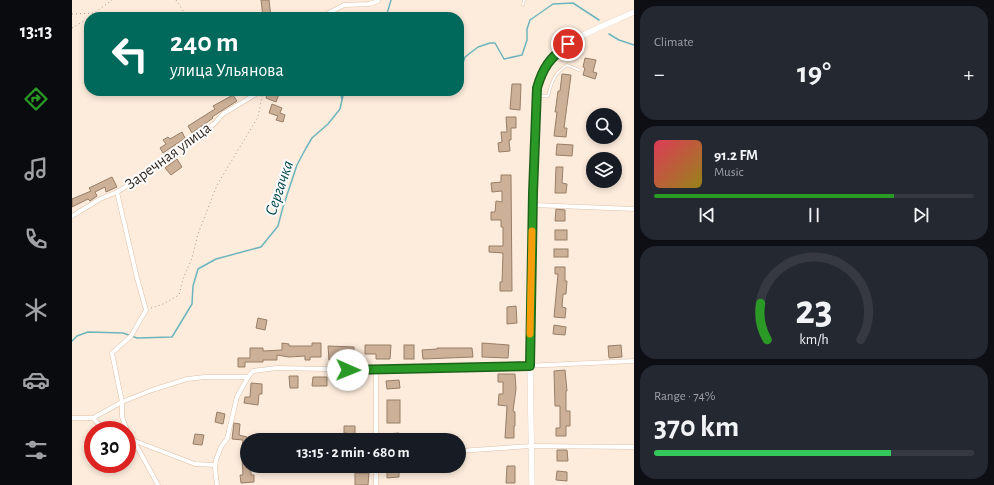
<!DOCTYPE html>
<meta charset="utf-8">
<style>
body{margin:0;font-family:"Alegreya Sans",sans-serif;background:#242831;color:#f1f3f6;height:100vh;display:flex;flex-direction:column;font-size:15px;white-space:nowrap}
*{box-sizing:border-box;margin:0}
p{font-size:13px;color:#9ea1a6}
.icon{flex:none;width:22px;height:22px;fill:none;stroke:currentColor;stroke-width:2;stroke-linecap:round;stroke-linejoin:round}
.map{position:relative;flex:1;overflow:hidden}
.side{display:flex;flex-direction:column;gap:6px;padding:6px;background:#0d0f14;width:360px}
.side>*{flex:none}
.guide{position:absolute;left:12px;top:12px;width:380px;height:84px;border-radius:16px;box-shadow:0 2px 6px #0003;background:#00695c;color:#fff;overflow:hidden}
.tools{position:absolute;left:514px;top:108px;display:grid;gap:8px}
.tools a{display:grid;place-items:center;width:36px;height:36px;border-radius:50%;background:#171b24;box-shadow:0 2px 6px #0003;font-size:20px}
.speed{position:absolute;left:12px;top:421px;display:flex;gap:8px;font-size:20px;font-weight:700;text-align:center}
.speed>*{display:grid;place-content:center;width:52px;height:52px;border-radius:50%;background:#171b24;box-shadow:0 2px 6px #0003;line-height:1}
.speed .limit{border:6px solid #d22;background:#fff;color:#111}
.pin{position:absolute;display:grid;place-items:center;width:34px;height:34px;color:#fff;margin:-17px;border:2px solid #fff;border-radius:50%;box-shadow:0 1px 4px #0007}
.me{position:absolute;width:44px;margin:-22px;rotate:91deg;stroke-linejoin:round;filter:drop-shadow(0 0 3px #0008)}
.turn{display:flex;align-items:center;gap:14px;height:84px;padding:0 20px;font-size:18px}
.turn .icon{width:52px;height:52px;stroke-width:2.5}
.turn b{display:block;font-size:28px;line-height:34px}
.big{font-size:30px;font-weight:700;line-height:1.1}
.side .widget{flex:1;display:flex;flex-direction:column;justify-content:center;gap:6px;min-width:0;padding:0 14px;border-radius:16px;background:#242831}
.side .dial{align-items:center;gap:0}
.dial svg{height:104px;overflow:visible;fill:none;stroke:#363941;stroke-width:7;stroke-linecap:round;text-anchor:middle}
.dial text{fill:#f1f3f6;stroke:none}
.song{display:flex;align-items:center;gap:12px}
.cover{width:48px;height:48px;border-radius:6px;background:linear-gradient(135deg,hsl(350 70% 55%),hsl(50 70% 35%))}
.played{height:4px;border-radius:2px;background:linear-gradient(90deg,#2b9926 75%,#363941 75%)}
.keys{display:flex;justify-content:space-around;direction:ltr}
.heat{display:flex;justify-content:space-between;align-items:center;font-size:22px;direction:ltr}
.charge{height:6px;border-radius:3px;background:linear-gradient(90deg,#34c759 74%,#363941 0)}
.trip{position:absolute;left:168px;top:433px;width:226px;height:40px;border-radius:20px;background:#171b24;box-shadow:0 2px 6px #0003;font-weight:700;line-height:40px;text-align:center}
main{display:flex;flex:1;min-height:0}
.dock{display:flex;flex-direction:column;width:72px;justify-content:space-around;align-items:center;background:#090b0e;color:#9ea1a6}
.dock .icon{width:28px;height:28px}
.dock .on{color:#2b9926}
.dock b{font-size:18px;color:#f1f3f6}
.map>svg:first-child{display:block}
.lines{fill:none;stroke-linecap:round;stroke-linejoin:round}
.stream{stroke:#6db5bd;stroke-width:1.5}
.building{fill:#ccb098;stroke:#987e67}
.service-casing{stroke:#ddc1a8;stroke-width:3}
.minor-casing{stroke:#ddc1a8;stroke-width:5}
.secondary-casing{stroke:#ddc1a8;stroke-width:6}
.path{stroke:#a99a8d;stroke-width:1;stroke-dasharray:1 3;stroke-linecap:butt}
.service{stroke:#fff;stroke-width:2}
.minor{stroke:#fff;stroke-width:4}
.secondary{stroke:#fff;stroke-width:5.5}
.route-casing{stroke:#1c6319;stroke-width:10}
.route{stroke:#2b9926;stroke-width:7}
.slow{stroke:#f59e0b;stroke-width:7}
.labels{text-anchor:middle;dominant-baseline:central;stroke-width:4;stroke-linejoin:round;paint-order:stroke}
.street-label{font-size:16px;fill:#362b22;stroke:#fcfcfc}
.water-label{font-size:17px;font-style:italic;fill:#054a50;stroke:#fcfcfc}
</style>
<main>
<nav class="dock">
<b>13:13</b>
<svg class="icon on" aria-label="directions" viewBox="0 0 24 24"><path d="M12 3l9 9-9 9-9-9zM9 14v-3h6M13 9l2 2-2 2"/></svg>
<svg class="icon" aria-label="music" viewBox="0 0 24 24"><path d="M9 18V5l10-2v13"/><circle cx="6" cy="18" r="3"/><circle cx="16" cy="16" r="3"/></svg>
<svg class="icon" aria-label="phone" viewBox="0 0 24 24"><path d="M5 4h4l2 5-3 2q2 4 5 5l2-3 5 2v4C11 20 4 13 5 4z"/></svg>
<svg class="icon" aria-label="climate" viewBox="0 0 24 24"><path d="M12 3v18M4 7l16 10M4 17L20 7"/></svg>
<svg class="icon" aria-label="car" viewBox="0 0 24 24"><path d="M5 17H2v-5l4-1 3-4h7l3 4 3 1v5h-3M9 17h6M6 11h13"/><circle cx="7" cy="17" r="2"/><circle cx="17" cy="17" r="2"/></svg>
<svg class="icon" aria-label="filters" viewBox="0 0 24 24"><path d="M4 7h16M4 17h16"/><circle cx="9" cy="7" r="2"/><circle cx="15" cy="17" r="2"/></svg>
</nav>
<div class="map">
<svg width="562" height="485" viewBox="0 0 562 485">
<rect width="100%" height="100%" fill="#fdecdc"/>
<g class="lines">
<g class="stream">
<path d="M 314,17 L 319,0"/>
<path d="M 537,34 L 547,40 L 562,45"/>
<path d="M 387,74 L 393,57 L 406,47 L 418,43 L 423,43 L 432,59 L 450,55 L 455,40 L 455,29 L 458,20 L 481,4 L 501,3 L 527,20"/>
<path d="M 268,91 L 270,99"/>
<path d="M 0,341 L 5,336 L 16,332 L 51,333 L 65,338 L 100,337 L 120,304 L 121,286 L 126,269 L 144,259 L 189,247 L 206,226 L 211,207 L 225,165 L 234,148 L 240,138 L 256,124 L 268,109 L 272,91"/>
</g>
</g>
<g class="building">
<path d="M 189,0 L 197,0 L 199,17 L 191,17 Z"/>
<path d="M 513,58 L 524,60 L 521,72 L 525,73 L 523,79 L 511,75 L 513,68 L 511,67 Z"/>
<path d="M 490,74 L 499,75 L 492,128 L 495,128 L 494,137 L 482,136 L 485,112 L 483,112 L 484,106 L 486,91 L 488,91 Z"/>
<path d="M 440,84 L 449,84 L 448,110 L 438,109 Z"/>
<path d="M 196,91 L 208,92 L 204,102 L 194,98 Z"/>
<path d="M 161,95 L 165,101 L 140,117 L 141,118 L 120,133 L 116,126 L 143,109 L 141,106 Z"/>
<path d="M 200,104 L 210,108 L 208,113 L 213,115 L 211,122 L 204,120 L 206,116 L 197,113 Z"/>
<path d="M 434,117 L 444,117 L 444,128 L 439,128 L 439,140 L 437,140 L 438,151 L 427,152 L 426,143 L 430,142 L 429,132 L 435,132 Z"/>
<path d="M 110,132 L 113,138 L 91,153 L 88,148 L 94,144 L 91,140 L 96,137 L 98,139 Z"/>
<path d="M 485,144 L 501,145 L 500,156 L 484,155 Z"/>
<path d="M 105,159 L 110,167 L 99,175 L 93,168 Z"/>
<path d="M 484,167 L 491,167 L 490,183 L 495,184 L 494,193 L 483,193 Z"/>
<path d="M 429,175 L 439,175 L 440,291 L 428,291 L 428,282 L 430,282 L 431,253 L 417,252 L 417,246 L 431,246 L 431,227 L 429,227 L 429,220 L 419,220 L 419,212 L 423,212 L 424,201 L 430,202 L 430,191 L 420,192 L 419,183 L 429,182 Z"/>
<path d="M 40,177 L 45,187 L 34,192 L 33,187 L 23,192 L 25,196 L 18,201 L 16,199 L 0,207 L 0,199 L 19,191 L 17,188 Z"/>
<path d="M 484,209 L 493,210 L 493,221 L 483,221 Z"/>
<rect x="483" y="230" width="12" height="10"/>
<rect x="482" y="249" width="14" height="8"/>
<path d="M 483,267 L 493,267 L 493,281 L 495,281 L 494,294 L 491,294 L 490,307 L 494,308 L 493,318 L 482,317 L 486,274 L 483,274 Z"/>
<path d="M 444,306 L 445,323 L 435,324 L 435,307 Z"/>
<path d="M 186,318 L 195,320 L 193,330 L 184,328 Z"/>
<path d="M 482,325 L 494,327 L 493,335 L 481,334 Z"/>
<path d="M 210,343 L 217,344 L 217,346 L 240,346 L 240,343 L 249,343 L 249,357 L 238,357 L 238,360 L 233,360 L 233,356 L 217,357 L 205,355 L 205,360 L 191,360 L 191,362 L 173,362 L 173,367 L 166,367 L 166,358 L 178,358 L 178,348 L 191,348 L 191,351 L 210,350 Z"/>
<path d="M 410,343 L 437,345 L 436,358 L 410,357 Z"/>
<path d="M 293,345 L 319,345 L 318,359 L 304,359 L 304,354 L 293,354 Z"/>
<rect x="332" y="345" width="10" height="14"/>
<path d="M 549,345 L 550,357 L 537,358 L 536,346 Z"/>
<path d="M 256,346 L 282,347 L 282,360 L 257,360 Z"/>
<path d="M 365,348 L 400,348 L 401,357 L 351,359 L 350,350 L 365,349 Z"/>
<path d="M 493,370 L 495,391 L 494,391 L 494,411 L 498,411 L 498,426 L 494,426 L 494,436 L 484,436 L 484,428 L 488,428 L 488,406 L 483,406 L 482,371 Z"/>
<path d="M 426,374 L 443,374 L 444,389 L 441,411 L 443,412 L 443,426 L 442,426 L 442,438 L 433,438 L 435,406 L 426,405 L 427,394 L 431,394 L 431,382 L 426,382 Z"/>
<path d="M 217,376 L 226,376 L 226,388 L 218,388 Z"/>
<path d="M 241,377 L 255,377 L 255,386 L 240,386 Z"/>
<path d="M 327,380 L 328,388 L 315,389 L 314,381 Z"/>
<path d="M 179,383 L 190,384 L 190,394 L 187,394 L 186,405 L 172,403 L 173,397 L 178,397 Z"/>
<rect x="315" y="400" width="13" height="23"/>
<path d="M 145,412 L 153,414 L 151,424 L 143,422 Z"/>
<path d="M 162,423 L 168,424 L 167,435 L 175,437 L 175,448 L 170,447 L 171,440 L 160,439 Z"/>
<path d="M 272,426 L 283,426 L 283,434 L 272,433 Z"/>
<path d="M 327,433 L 327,440 L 315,440 L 314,434 Z"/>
<path d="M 123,434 L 132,435 L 130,445 L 121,444 Z"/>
<path d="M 485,450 L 495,450 L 496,461 L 485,461 Z"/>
<path d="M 170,457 L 175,457 L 175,466 L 179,466 L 179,475 L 182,475 L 182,482 L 169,483 L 168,475 L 171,475 Z"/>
<path d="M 435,466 L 443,466 L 443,483 L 434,483 Z"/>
<path d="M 315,467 L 327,467 L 327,477 L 315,478 Z"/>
<path d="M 485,471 L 495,472 L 495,481 L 484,480 Z"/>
<path d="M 283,473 L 297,473 L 296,485 L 283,485 Z"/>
</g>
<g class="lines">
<g class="service-casing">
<g id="service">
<path d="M 451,5 L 452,0"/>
<path d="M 466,96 L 476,96 C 480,81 482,74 495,65 L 507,70"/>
</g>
</g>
<g class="minor-casing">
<g id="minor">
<path d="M 249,17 L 272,5 L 297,4 L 306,1"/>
<path d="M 45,192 L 65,278 L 74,310 L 59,336 L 40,353 L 50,402 L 50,417 L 55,430"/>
<path d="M 461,205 L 562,209"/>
<path d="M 0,216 L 28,199 L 45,192 L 63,181 L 108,145 L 142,124 L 151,114 L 189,91"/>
<path d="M 0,418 L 21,418 L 50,402 L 80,390 L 115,379 L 133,377 L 176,377"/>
<path d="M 21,418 L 32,430"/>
<path d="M 55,431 L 62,441 L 86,485"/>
<path d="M 55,438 L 123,464 L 143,465"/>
<path d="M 304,440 L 304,370"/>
<path d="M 387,451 L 459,446 L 562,447"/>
<path d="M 145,485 L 143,468 L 144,460 L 149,447 L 155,439 L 165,397 L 176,377 L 181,371 L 205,368 L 304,370 L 430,367 L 562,361"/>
<path d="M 304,485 L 304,466"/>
</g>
</g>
<g class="secondary-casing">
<path id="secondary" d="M 460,485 L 458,366 L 461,193 L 465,88 C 467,79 470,71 475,63 C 493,38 535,25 562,12"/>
</g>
<g class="path">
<path d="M 104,0 L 115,17"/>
<path d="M 0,14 L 21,13"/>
<path d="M 17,17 L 40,0"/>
<path d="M 0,28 L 17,18"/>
<path d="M 79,308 L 91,304 L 107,295 L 111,279 L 120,258 L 126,234 L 145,185 L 186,117 L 190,96"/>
</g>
<use href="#service" class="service"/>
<use href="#minor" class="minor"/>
<use href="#secondary" class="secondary"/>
</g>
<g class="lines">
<g class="route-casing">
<path id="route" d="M 276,370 L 458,366 L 461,193 L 465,88 C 471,67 478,58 496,44"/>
</g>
<use href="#route" class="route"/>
<path class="slow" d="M 458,334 L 460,231"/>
</g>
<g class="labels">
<g class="street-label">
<text transform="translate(96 156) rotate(-36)">Заречная улица</text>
</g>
<g class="water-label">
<text transform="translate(207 188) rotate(-71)">Сергачка</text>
</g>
</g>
</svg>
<div class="tools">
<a><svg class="icon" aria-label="search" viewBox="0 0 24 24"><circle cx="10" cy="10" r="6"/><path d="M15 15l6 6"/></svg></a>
<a><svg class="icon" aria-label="layers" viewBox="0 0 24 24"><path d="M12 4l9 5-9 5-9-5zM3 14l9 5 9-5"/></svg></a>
</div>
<div class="speed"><div class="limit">30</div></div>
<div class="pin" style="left:496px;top:44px;background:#d93025"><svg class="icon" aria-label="arrive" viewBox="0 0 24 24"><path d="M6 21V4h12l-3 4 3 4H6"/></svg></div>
<svg class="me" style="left:276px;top:370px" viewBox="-20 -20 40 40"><circle r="19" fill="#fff"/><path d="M0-13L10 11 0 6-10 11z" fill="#2b9926"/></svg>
<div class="trip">13:15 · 2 min · 680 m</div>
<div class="guide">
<div class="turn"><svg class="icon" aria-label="left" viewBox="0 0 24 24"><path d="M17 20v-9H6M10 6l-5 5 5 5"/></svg><div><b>240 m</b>улица Ульянова</div></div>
</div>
</div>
<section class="side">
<div class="widget"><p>Climate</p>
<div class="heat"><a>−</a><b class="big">19°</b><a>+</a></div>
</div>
<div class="widget">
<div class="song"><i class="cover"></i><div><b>91.2 FM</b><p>Music</p></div></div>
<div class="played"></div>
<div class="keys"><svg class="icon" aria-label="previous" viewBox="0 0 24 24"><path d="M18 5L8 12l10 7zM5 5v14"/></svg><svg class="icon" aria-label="pause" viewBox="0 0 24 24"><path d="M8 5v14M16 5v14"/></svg><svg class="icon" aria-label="next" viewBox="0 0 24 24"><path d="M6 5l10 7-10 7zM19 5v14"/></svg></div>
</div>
<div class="widget dial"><svg viewBox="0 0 100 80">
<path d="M14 69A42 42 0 1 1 86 69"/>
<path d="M14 69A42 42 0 0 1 9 41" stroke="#2b9926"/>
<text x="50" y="56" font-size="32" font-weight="700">23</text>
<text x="50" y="72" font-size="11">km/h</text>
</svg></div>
<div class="widget"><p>Range · 74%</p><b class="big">370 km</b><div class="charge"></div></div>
</section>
</main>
